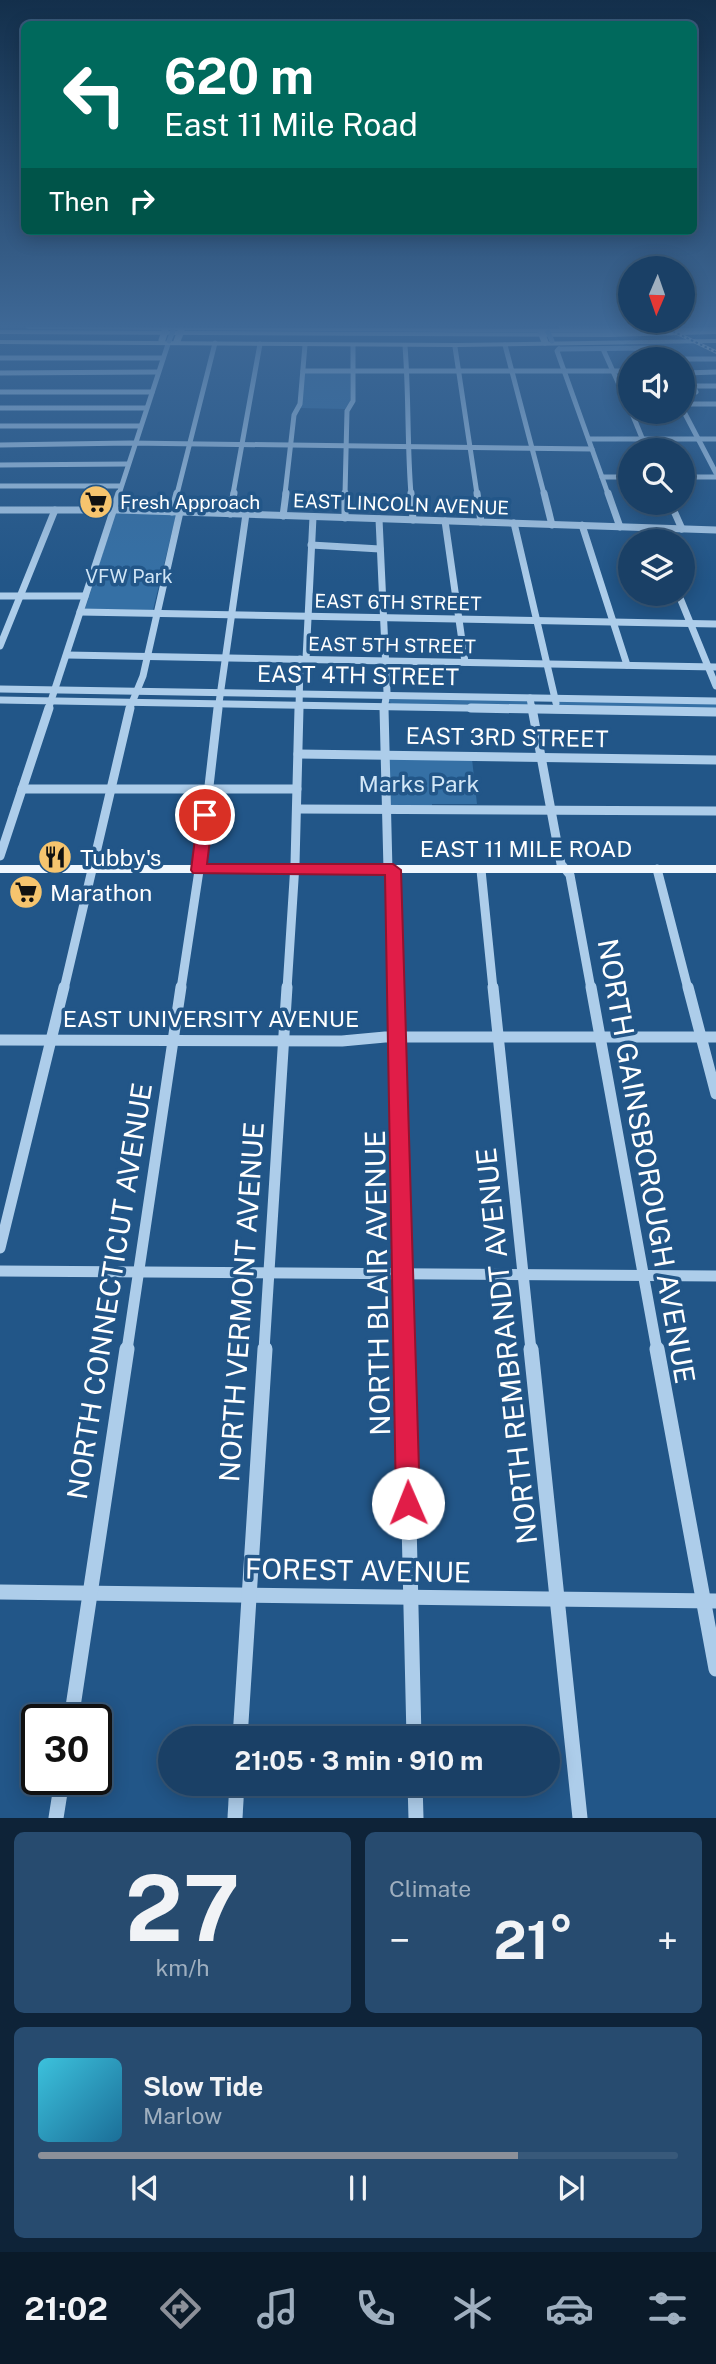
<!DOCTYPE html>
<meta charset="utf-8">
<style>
body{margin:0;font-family:"Public Sans",sans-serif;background:#274b6f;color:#f1f3f6;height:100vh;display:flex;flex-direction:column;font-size:26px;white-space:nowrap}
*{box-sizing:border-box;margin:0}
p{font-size:23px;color:#9fafbf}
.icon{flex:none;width:38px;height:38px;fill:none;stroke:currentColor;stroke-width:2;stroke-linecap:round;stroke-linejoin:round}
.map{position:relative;height:1818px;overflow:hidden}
.drawer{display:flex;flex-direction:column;gap:14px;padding:14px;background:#0e2338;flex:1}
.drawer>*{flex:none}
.banner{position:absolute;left:21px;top:21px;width:676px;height:214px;border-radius:10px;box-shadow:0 4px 18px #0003,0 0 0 2px #38597a;background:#00695c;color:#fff;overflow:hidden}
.needle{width:46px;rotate:182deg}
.tools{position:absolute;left:618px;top:256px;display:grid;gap:14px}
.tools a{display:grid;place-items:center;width:77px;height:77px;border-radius:50%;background:#1a4066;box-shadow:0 4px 18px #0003,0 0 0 2px #38597a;font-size:35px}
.speed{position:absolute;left:21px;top:1704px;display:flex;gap:14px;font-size:35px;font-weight:700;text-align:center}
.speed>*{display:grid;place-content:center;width:91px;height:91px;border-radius:50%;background:#1a4066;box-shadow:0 4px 18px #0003,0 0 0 2px #38597a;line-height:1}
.speed .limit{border:4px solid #111;border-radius:10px;background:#fff;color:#111}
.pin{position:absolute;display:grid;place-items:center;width:60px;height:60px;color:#fff;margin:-30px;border:4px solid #fff;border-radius:50%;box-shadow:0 2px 7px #0007}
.me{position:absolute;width:77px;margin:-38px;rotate:359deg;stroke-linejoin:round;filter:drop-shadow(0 0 5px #0008)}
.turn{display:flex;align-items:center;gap:24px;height:147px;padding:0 28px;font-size:32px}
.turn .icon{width:91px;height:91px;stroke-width:2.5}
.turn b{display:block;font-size:49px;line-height:60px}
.then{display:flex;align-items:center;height:66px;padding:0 28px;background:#0003;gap:14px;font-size:26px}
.big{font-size:52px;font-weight:700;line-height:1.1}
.drawer .widget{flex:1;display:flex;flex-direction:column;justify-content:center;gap:10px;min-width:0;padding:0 24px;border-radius:10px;background:#274b6f}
.drawer .dial{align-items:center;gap:0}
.dial b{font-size:91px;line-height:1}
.song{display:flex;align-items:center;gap:21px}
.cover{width:84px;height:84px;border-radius:10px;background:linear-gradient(135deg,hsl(190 70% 55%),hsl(200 70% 35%))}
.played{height:7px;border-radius:4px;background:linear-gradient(90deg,#8c9099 75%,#38597a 75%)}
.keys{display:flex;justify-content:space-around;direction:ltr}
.heat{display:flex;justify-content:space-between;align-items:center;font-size:38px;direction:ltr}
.drawer .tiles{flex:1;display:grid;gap:14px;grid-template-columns:1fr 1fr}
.widget:last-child{grid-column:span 2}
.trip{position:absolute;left:158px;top:1726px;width:402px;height:70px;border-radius:35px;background:#1a4066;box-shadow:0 4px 18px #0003,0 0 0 2px #38597a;font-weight:700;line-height:70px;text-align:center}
.dock{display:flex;height:112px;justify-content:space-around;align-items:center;background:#0a1a29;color:#9fafbf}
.dock .icon{width:49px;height:49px}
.dock .on{color:#8c9099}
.dock b{font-size:32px;color:#f1f3f6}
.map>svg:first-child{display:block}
.green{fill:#3570a5}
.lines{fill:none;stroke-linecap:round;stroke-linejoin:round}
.minor-far4{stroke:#adcdea;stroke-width:5}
.minor-far3{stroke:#adcdea;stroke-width:7}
.minor-far2{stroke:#adcdea;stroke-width:9}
.minor-far1{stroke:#adcdea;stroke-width:11}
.minor{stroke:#adcdea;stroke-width:15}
.major{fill:#f0f7fe;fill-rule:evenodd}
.highway{fill:#fff;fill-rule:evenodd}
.rail-casing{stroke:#fff;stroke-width:3.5}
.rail{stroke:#225688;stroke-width:2;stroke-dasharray:2.5;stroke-linecap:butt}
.minor-bridge{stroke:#adcdea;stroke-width:5}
.major-bridge{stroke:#f0f7fe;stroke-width:7}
.route{fill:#e11d48;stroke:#92132f;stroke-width:2}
.labels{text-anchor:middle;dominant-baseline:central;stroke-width:7;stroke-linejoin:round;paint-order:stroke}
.far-poi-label{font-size:19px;fill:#fff;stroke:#225688;text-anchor:start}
.far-street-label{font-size:19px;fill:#fff;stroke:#225688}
.far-park-label{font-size:19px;fill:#d1e6f7;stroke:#225688}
.street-label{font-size:23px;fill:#fff;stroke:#225688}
.park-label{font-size:23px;fill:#d1e6f7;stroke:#225688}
.poi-label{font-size:23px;fill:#fff;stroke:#225688;text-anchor:start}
.near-street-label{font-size:28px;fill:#fff;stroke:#225688}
</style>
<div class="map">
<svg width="716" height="1818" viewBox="0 0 716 1818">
<rect width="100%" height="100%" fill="#225688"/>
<g class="green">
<path d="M 305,372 L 350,372 L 350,402 L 345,409 L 300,408 Z"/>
<path d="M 119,512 L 176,515 L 153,610 L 85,609 L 115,514 Z"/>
<path d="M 389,698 L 527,700 L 528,705 L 392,704 L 388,701 Z"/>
<path d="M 558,701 L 716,703 L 716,710 L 559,706 Z"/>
<path d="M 388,759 L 472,759 L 477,804 L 432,804 L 432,807 L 390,805 Z"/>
</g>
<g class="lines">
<g class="minor-far4">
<path d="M 561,327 L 651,328"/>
<path d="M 505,345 L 544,494"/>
<path d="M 405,346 C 409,396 407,445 411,494"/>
<path d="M 455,347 L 477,494"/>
<path d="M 559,349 L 557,351 L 608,494"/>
<path d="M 559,349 L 648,348 L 657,359"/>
<path d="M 603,349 L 630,409"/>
<path d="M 653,351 L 672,352 L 678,359"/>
<path d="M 0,358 L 163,358"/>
<path d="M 682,359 L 716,359"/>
<path d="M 683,368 L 696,392"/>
<path d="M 303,371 L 630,371"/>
<path d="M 0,373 L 158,372"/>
<path d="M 685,373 L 716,372"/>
<path d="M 693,386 L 716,386"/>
<path d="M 0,392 L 152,392"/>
<path d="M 682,404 L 716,404"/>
<path d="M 0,408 L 146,408"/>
<path d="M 682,408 L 716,473"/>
<path d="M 631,411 L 647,450"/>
<path d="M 0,426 L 140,426"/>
<path d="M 589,439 L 716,439"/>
<path d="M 0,445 L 130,443 L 592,449"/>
<path d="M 0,465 L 127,464"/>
<path d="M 602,477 L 630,477"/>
<path d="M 682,477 L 716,477"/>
<path d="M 0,486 L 120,486"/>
<path d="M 119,494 L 169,341"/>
<path d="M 177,494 L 215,343"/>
<path d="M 233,494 L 260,344"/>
<path d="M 285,494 L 294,415 L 300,404 L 305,345"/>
<path d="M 345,494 L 347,411 L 353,401 L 353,346"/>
</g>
<g class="minor-far3">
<path d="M 411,493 L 413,520"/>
<path d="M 477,493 L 481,522"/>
<path d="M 544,493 L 552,525"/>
<path d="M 608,493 L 620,527"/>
<path d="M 670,502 L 682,529"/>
<path d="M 0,510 L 119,510 L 716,530"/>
<path d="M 172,512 L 177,493"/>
<path d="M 230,514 L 234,493"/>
<path d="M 283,516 L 286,493"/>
<path d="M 345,518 L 345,493"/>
<path d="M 379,519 L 387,692 L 384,710"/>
<path d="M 445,521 L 465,662"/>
<path d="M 514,523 L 556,703"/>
<path d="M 582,525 L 627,665"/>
<path d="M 311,545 L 380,549"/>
<path d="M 678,593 L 716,686"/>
<path d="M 0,596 L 85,596"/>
<path d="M 80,612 L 716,624"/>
<path d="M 0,646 L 55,510"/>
<path d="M 67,655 L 716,667"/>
<path d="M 306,659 L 313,517"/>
<path d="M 0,689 L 716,701"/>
<path d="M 530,698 L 532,710"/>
<path d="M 0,700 L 576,710"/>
<path d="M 48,710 L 119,493"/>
<path d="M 129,710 L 143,676 L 180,512"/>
<path d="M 218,710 L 246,514"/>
<path d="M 299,710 L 300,659"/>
</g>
<g class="minor-far2">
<path d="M 384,708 L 388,870"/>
<path d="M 471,708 L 716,712"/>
<path d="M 532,708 L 561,864 L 570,875 L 591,989"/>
<path d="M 298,754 L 716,760"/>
<path d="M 22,789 L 297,789"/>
<path d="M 297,809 L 716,811"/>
<path d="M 0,856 L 49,708"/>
<path d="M 657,869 L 688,989"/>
<path d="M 393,870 L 396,989"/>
<path d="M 481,870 L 493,989"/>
<path d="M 64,989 L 130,708"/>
<path d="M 181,989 L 200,864 L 218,708"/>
<path d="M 287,989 L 295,864 L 299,708"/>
</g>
<g class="minor-far1">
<path d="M 396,987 L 405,1350"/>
<path d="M 493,987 L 531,1350"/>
<path d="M 591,987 L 657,1350"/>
<path d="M 688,987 L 716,1094"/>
<path d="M 0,1040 L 342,1041 L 385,1037 L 716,1037"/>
<path d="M 0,1248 L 64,987"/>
<path d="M 0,1271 L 716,1276"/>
<path d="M 127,1350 L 181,987"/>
<path d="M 264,1350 L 287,987"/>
</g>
<g class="minor">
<path d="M 405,1349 L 414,1738"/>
<path d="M 531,1349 L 580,1818"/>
<path d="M 657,1349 L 716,1669"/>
<path d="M 0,1592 L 716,1601"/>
<path d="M 71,1720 L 127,1349"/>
<path d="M 240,1738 L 265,1349"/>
<path d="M 415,1783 L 416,1818"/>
<path d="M 56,1818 L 62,1780"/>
<path d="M 235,1818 L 237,1783"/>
</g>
<g class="major">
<path d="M 25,327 L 624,329 L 716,327 L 716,330 L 624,333 L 28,329 Z"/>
<path d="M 716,339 L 716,343 L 457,347 L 0,344 L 0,340 L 457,343 Z"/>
<rect x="0" y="865" width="716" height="8"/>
</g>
<path class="highway" d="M 0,330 L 610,333 L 716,330 L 716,334 L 610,337 L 0,334 Z"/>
<g class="rail-casing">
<path id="rail" d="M 664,327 L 716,352"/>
</g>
<use href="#rail" class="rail"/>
<g class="minor-bridge">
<path d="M 548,332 L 552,341"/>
<path d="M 169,341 L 173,331"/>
</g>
<g class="major-bridge">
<path d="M 541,332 L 545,342"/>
<path d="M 162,340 L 165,331"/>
<path d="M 177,341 L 181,331"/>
</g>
</g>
<linearGradient id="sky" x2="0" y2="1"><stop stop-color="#132f4b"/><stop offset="0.56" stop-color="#3e6896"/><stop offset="1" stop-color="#3e6896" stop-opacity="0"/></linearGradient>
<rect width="716" height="582" fill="url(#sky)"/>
<path class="route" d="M 205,810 L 213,815 L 207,864 L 393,864 L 401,870 L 420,1503 L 417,1512 L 408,1515 L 400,1512 L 396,1503 L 385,875 L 193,873 L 191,870 L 198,815 Z"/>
<defs>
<g id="supermarket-disc" transform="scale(1.75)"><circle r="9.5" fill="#f6c46e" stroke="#225688"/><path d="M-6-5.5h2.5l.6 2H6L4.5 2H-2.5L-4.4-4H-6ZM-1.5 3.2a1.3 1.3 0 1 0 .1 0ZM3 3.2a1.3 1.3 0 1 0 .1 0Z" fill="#111"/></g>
<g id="restaurant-disc" transform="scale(1.75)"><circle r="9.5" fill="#f6c46e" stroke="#225688"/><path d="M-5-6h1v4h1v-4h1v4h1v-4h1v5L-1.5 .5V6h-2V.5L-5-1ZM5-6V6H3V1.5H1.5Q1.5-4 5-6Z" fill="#111"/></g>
</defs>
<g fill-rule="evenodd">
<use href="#supermarket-disc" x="96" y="502"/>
<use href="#restaurant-disc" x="55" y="857"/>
<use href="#supermarket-disc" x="26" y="892"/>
</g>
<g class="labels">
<g class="far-poi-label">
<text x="120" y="502">Fresh Approach</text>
</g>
<g class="far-street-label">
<text transform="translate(401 504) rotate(2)">EAST LINCOLN AVENUE</text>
<text transform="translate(398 602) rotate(1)">EAST 6TH STREET</text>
<text transform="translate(392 645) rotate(1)">EAST 5TH STREET</text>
</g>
<g class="far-park-label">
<text x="129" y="576">VFW Park</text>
</g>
<g class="street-label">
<text transform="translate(358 675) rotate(1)">EAST 4TH STREET</text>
<text transform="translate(507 737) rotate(1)">EAST 3RD STREET</text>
<text x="526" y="848">EAST 11 MILE ROAD</text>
<text x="211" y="1018">EAST UNIVERSITY AVENUE</text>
</g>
<g class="park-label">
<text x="419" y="783">Marks Park</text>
</g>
<g class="poi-label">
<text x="80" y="857">Tubby's</text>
<text x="50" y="892">Marathon</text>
</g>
<g class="near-street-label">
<text transform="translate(647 1161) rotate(80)">NORTH GAINSBOROUGH AVENUE</text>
<text transform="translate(377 1283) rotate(-91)">NORTH BLAIR AVENUE</text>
<text transform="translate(109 1291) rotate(-81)">NORTH CONNECTICUT AVENUE</text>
<text transform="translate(241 1302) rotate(-86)">NORTH VERMONT AVENUE</text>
<text transform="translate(506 1346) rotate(-96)">NORTH REMBRANDT AVENUE</text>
<text transform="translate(358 1570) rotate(1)">FOREST AVENUE</text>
</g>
</g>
</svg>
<div class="tools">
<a><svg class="needle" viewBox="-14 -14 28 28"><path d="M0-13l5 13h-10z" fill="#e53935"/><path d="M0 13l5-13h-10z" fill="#9fafbf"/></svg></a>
<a><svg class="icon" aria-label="sound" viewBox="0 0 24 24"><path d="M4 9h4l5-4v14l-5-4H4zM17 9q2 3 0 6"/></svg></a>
<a><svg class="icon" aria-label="search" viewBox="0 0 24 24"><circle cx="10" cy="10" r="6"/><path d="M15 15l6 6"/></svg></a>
<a><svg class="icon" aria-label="layers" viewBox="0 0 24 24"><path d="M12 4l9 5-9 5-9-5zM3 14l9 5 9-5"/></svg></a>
</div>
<div class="speed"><div class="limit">30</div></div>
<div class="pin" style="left:205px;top:815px;background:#d93025"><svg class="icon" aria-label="arrive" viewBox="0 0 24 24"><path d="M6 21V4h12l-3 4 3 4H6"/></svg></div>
<svg class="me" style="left:408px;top:1503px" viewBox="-20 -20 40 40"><circle r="19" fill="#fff"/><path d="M0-13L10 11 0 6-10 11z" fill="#e11d48"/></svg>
<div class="trip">21:05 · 3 min · 910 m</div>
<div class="banner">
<div class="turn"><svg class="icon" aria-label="left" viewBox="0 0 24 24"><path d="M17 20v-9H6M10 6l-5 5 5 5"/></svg><div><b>620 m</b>East 11 Mile Road</div></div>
<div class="then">Then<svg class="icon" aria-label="right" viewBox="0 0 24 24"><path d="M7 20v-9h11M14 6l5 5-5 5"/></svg></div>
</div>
</div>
<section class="drawer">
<div class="tiles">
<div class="widget dial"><b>27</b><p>km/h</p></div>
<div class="widget"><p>Climate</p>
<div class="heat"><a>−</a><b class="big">21°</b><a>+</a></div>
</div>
<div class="widget">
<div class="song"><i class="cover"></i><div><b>Slow Tide</b><p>Marlow</p></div></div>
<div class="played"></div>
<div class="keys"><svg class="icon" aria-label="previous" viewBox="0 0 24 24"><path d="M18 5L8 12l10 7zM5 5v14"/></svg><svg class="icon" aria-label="pause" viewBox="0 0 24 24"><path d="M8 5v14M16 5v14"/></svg><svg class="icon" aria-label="next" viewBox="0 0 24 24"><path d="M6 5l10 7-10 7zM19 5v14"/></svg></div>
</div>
</div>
</section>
<nav class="dock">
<b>21:02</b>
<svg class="icon on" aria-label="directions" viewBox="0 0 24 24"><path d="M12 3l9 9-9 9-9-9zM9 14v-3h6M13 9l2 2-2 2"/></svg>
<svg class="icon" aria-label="music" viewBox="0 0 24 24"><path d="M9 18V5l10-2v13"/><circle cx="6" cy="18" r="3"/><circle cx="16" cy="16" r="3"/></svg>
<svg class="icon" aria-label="phone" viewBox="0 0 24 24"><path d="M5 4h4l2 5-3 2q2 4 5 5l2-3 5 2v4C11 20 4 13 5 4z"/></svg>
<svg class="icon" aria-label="climate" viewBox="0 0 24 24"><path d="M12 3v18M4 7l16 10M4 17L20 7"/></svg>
<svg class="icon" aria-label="car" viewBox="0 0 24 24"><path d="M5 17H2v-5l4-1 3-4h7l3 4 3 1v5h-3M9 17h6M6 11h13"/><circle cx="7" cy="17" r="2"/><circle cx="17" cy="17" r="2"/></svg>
<svg class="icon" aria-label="filters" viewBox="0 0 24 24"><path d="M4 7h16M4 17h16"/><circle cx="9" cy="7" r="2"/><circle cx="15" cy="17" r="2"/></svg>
</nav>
